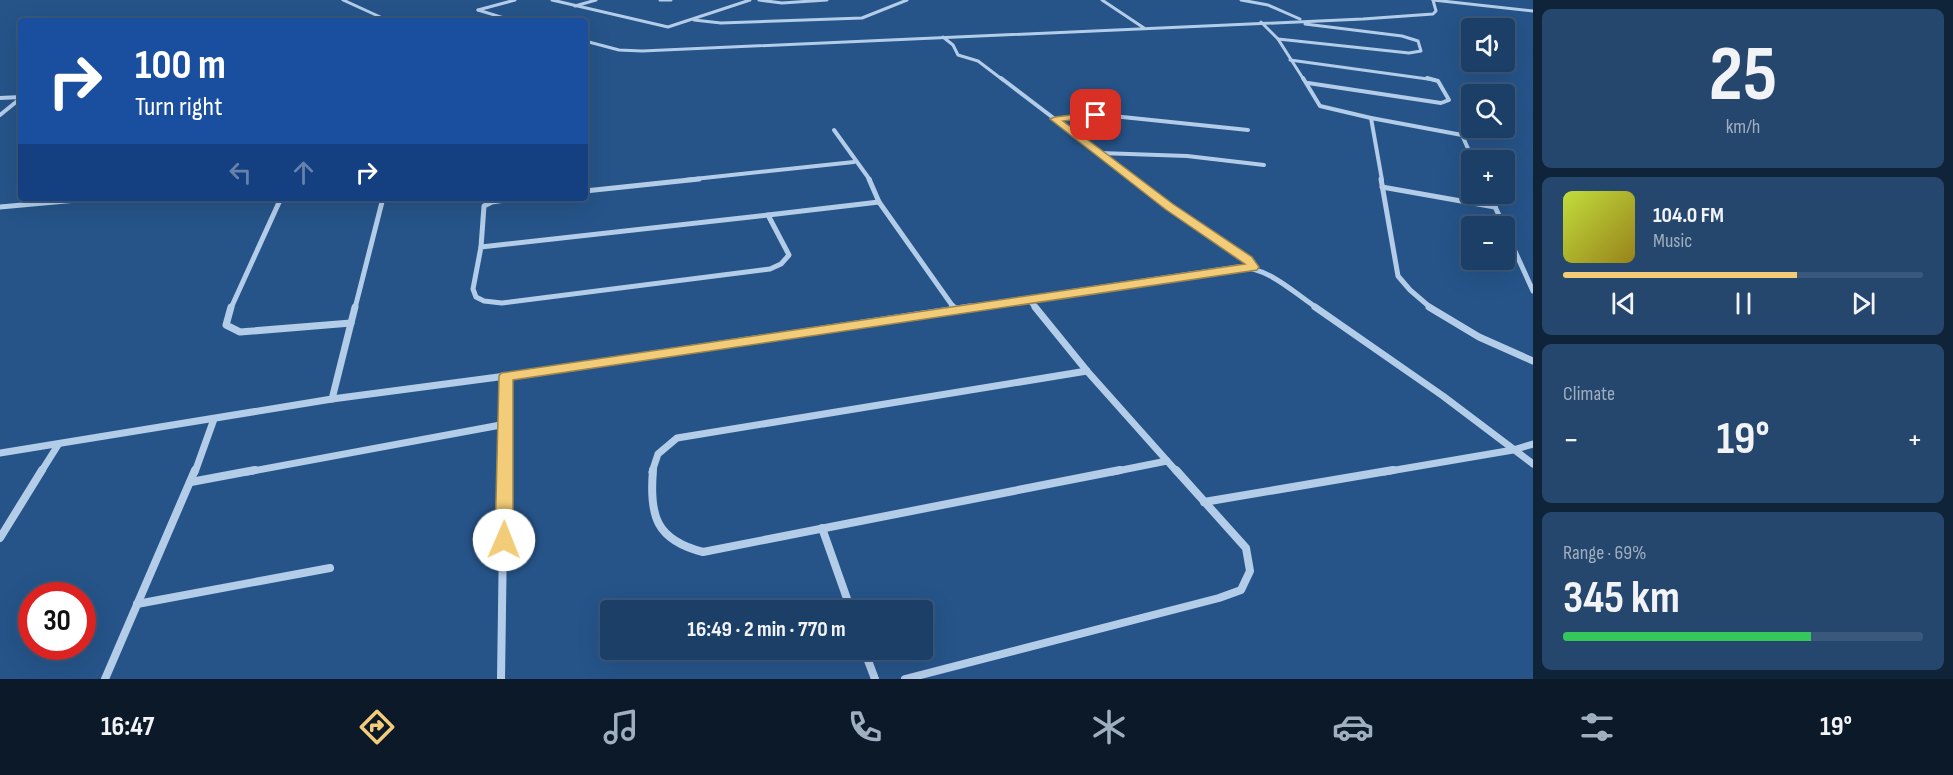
<!DOCTYPE html>
<meta charset="utf-8">
<style>
body{margin:0;font-family:"Sofia Sans Condensed",sans-serif;background:#25466d;color:#f1f3f6;height:100vh;display:flex;flex-direction:column;font-size:22px;white-space:nowrap}
*{box-sizing:border-box;margin:0}
p{font-size:20px;color:#a0afc0}
.icon{flex:none;width:33px;height:33px;fill:none;stroke:currentColor;stroke-width:2;stroke-linecap:round;stroke-linejoin:round}
.map{position:relative;flex:1;overflow:hidden}
.details{display:flex;flex-direction:column;gap:9px;padding:9px;background:#0f2339;width:420px}
.details>*{flex:none}
.top-card{position:absolute;left:18px;top:18px;width:570px;height:183px;border-radius:6px;box-shadow:0 6px 24px #0002,0 0 0 2px #3a587b;background:#1a4fa0;color:#fff;overflow:hidden}
.buttons{position:absolute;left:1461px;top:18px;display:grid;gap:12px}
.buttons a{display:grid;place-items:center;width:54px;height:54px;border-radius:6px;background:#1c3f67;box-shadow:0 6px 24px #0002,0 0 0 2px #3a587b;font-size:30px}
.speed{position:absolute;left:18px;top:582px;display:flex;gap:12px;font-size:30px;font-weight:700;text-align:center}
.speed>*{display:grid;place-content:center;width:78px;height:78px;border-radius:50%;background:#1c3f67;box-shadow:0 6px 24px #0002,0 0 0 2px #3a587b;line-height:1}
.speed .limit{border:9px solid #d22;background:#fff;color:#111}
.pin{position:absolute;display:grid;place-items:center;width:51px;height:51px;color:#fff;margin:-26px;border-radius:12px;box-shadow:0 3px 9px #0006}
.me{position:absolute;width:66px;margin:-33px;rotate:1deg;stroke-linejoin:round;filter:drop-shadow(0 0 4px #0008)}
.turn{display:flex;align-items:center;gap:21px;height:126px;padding:0 18px;font-size:27px}
.turn .icon{width:78px;height:78px;stroke-width:2.5}
.turn b{display:block;font-size:42px;line-height:51px}
.lanes{display:flex;align-items:center;height:57px;padding:0 18px;background:#0003;justify-content:center;gap:30px;direction:ltr}
.lanes .off{opacity:.35}
.big{font-size:45px;font-weight:700;line-height:1.1}
.details .widget{flex:1;display:flex;flex-direction:column;justify-content:center;gap:9px;min-width:0;padding:0 21px;border-radius:9px;background:#25466d}
.details .dial{align-items:center;gap:0}
.dial b{font-size:78px;line-height:1}
.song{display:flex;align-items:center;gap:18px}
.cover{width:72px;height:72px;border-radius:9px;background:linear-gradient(135deg,hsl(70 70% 55%),hsl(50 70% 35%))}
.played{height:6px;border-radius:3px;background:linear-gradient(90deg,#f2cc78 65%,#3a587b 65%)}
.keys{display:flex;justify-content:space-around;direction:ltr}
.heat{display:flex;justify-content:space-between;align-items:center;font-size:33px;direction:ltr}
.charge{height:9px;border-radius:4px;background:linear-gradient(90deg,#34c759 69%,#3a587b 0)}
.trip{position:absolute;left:600px;top:600px;width:333px;height:60px;border-radius:6px;background:#1c3f67;box-shadow:0 6px 24px #0002,0 0 0 2px #3a587b;font-weight:700;line-height:60px;text-align:center}
.tabs{display:flex;height:96px;justify-content:space-around;align-items:center;background:#0b1929;color:#a0afc0}
.tabs .icon{width:42px;height:42px}
.tabs .on{color:#f2cc78}
.tabs b{font-size:27px;color:#f1f3f6}
main{display:flex;flex:1;min-height:0}
.map>svg:first-child{display:block}
.lines{fill:none;stroke-linecap:round;stroke-linejoin:round}
.minor-far4{stroke:#b3cde9;stroke-width:3}
.minor-far3{stroke:#b3cde9;stroke-width:4}
.minor-far2{stroke:#b3cde9;stroke-width:5}
.minor-far1{stroke:#b3cde9;stroke-width:7}
.minor{stroke:#b3cde9;stroke-width:8}
.route{fill:#f2cc78;stroke:#9d854e;stroke-width:1.5}
</style>
<main>
<div class="map">
<svg width="1533" height="679" viewBox="0 0 1533 679">
<rect width="100%" height="100%" fill="#265489"/>
<g class="lines">
<g class="minor-far4">
<path d="M 343,0 L 389,21"/>
<path d="M 552,0 L 668,27 L 750,0"/>
<path d="M 660,0 L 671,0"/>
<path d="M 759,0 L 782,3 L 827,0"/>
<path d="M 1102,0 L 1144,28"/>
<path d="M 1241,0 L 1268,5 L 1300,19"/>
<path d="M 1433,0 L 1533,11"/>
<path d="M 575,6 L 596,0"/>
<path d="M 478,10 L 515,0"/>
<path d="M 478,10 L 514,21"/>
<path d="M 694,20 L 721,23 L 862,18 L 907,0"/>
<path d="M 1261,22 L 1278,39 L 1304,80"/>
<path d="M 943,37 L 953,45 L 958,55 L 978,61 L 1003,80"/>
<path d="M 1278,39 L 1409,53 L 1421,51 L 1418,41 L 1402,36 L 1305,24"/>
<path d="M 585,41 L 619,50 L 642,51 L 1363,19 L 1433,14 L 1436,11 L 1433,0"/>
<path d="M 1290,60 L 1435,80"/>
</g>
<g class="minor-far3">
<path d="M 1001,78 L 1135,180"/>
<path d="M 1303,78 L 1320,106 L 1371,118 L 1382,180"/>
<path d="M 1308,83 L 1441,103 L 1449,100 L 1438,81 L 1427,78"/>
<path d="M 0,98 L 21,97"/>
<path d="M 0,115 L 21,98"/>
<path d="M 1371,118 L 1462,135 L 1473,160"/>
<path d="M 1055,119 L 1103,115 L 1248,130"/>
<path d="M 834,130 L 870,180"/>
<path d="M 1100,153 L 1187,156 L 1264,165"/>
<path d="M 685,180 L 854,162"/>
</g>
<g class="minor-far2">
<path d="M 869,179 L 879,202"/>
<path d="M 1133,179 L 1248,260 L 1253,267"/>
<path d="M 1381,179 L 1398,276 L 1410,290 L 1431,308"/>
<path d="M 1382,187 L 1495,207"/>
<path d="M 585,191 L 699,179"/>
<path d="M 1489,194 L 1504,226"/>
<path d="M 0,207 L 99,198"/>
<path d="M 768,215 L 789,255 L 781,264 L 770,269 L 502,303 L 484,301 L 476,297 L 473,289 L 481,247 Z"/>
<path d="M 768,215 L 879,202 L 954,308"/>
<path d="M 1504,227 L 1533,291"/>
<path d="M 481,247 L 484,206 L 492,202 L 519,198"/>
<path d="M 1029,300 L 1036,308"/>
<path d="M 231,308 L 281,198"/>
<path d="M 355,308 L 383,198"/>
<path d="M 960,308 L 1238,267 C 1268,267 1293,292 1317,308"/>
</g>
<g class="minor-far1">
<path d="M 231,307 L 226,325 L 240,332 L 351,323"/>
<path d="M 953,307 L 955,310"/>
<path d="M 1035,307 L 1087,371 L 1177,472"/>
<path d="M 1315,307 L 1443,396 L 1533,464"/>
<path d="M 1429,307 L 1479,337 L 1533,361"/>
<path d="M 332,399 L 355,307"/>
<path d="M 0,453 L 332,399 L 506,376 L 970,307"/>
<path d="M 41,472 L 58,445"/>
<path d="M 195,472 L 214,419"/>
<path d="M 247,472 L 506,424"/>
<path d="M 504,472 L 506,376"/>
<path d="M 652,472 L 658,454 L 677,438 L 1087,371"/>
<path d="M 1112,472 L 1167,461"/>
<path d="M 1384,472 L 1513,450 L 1533,444"/>
</g>
<g class="minor">
<path d="M 653,470 C 649,516 656,540 703,552 L 1120,470"/>
<path d="M 191,482 L 255,470"/>
<path d="M 1204,502 L 1393,470"/>
<path d="M 822,528 L 851,610"/>
<path d="M 0,538 L 42,470"/>
<path d="M 137,604 L 330,568"/>
<path d="M 864,650 L 875,679"/>
<path d="M 105,679 L 195,470"/>
<path d="M 501,679 L 504,470"/>
<path d="M 905,679 L 1219,598 L 1241,590 L 1250,571 L 1246,548 L 1176,470"/>
</g>
</g>
<path class="route" d="M 1096,112 L 1099,113 L 1099,117 L 1063,121 L 1173,204 L 1252,257 L 1259,267 L 1257,270 L 513,380 L 513,540 L 510,545 L 504,547 L 498,545 L 495,540 L 499,376 L 501,373 L 1245,264 L 1165,209 L 1050,119 L 1055,117 Z"/>
</svg>
<div class="buttons">
<a><svg class="icon" aria-label="sound" viewBox="0 0 24 24"><path d="M4 9h4l5-4v14l-5-4H4zM17 9q2 3 0 6"/></svg></a>
<a><svg class="icon" aria-label="search" viewBox="0 0 24 24"><circle cx="10" cy="10" r="6"/><path d="M15 15l6 6"/></svg></a>
<a>+</a>
<a>−</a>
</div>
<div class="speed"><div class="limit">30</div></div>
<div class="pin" style="left:1096px;top:115px;background:#d93025"><svg class="icon" aria-label="arrive" viewBox="0 0 24 24"><path d="M6 21V4h12l-3 4 3 4H6"/></svg></div>
<svg class="me" style="left:504px;top:540px" viewBox="-20 -20 40 40"><circle r="19" fill="#fff"/><path d="M0-13L10 11 0 6-10 11z" fill="#f2cc78"/></svg>
<div class="trip">16:49 · 2 min · 770 m</div>
<div class="top-card">
<div class="turn"><svg class="icon" aria-label="right" viewBox="0 0 24 24"><path d="M7 20v-9h11M14 6l5 5-5 5"/></svg><div><b>100 m</b>Turn right</div></div>
<div class="lanes"><svg class="icon off" aria-label="left" viewBox="0 0 24 24"><path d="M17 20v-9H6M10 6l-5 5 5 5"/></svg><svg class="icon off" aria-label="ahead" viewBox="0 0 24 24"><path d="M12 20V5M6 11l6-6 6 6"/></svg><svg class="icon" aria-label="right" viewBox="0 0 24 24"><path d="M7 20v-9h11M14 6l5 5-5 5"/></svg></div>
</div>
</div>
<section class="details">
<div class="widget dial"><b>25</b><p>km/h</p></div>
<div class="widget">
<div class="song"><i class="cover"></i><div><b>104.0 FM</b><p>Music</p></div></div>
<div class="played"></div>
<div class="keys"><svg class="icon" aria-label="previous" viewBox="0 0 24 24"><path d="M18 5L8 12l10 7zM5 5v14"/></svg><svg class="icon" aria-label="pause" viewBox="0 0 24 24"><path d="M8 5v14M16 5v14"/></svg><svg class="icon" aria-label="next" viewBox="0 0 24 24"><path d="M6 5l10 7-10 7zM19 5v14"/></svg></div>
</div>
<div class="widget"><p>Climate</p>
<div class="heat"><a>−</a><b class="big">19°</b><a>+</a></div>
</div>
<div class="widget"><p>Range · 69%</p><b class="big">345 km</b><div class="charge"></div></div>
</section>
</main>
<nav class="tabs">
<b>16:47</b>
<svg class="icon on" aria-label="directions" viewBox="0 0 24 24"><path d="M12 3l9 9-9 9-9-9zM9 14v-3h6M13 9l2 2-2 2"/></svg>
<svg class="icon" aria-label="music" viewBox="0 0 24 24"><path d="M9 18V5l10-2v13"/><circle cx="6" cy="18" r="3"/><circle cx="16" cy="16" r="3"/></svg>
<svg class="icon" aria-label="phone" viewBox="0 0 24 24"><path d="M5 4h4l2 5-3 2q2 4 5 5l2-3 5 2v4C11 20 4 13 5 4z"/></svg>
<svg class="icon" aria-label="climate" viewBox="0 0 24 24"><path d="M12 3v18M4 7l16 10M4 17L20 7"/></svg>
<svg class="icon" aria-label="car" viewBox="0 0 24 24"><path d="M5 17H2v-5l4-1 3-4h7l3 4 3 1v5h-3M9 17h6M6 11h13"/><circle cx="7" cy="17" r="2"/><circle cx="17" cy="17" r="2"/></svg>
<svg class="icon" aria-label="filters" viewBox="0 0 24 24"><path d="M4 7h16M4 17h16"/><circle cx="9" cy="7" r="2"/><circle cx="15" cy="17" r="2"/></svg>
<b>19°</b>
</nav>
